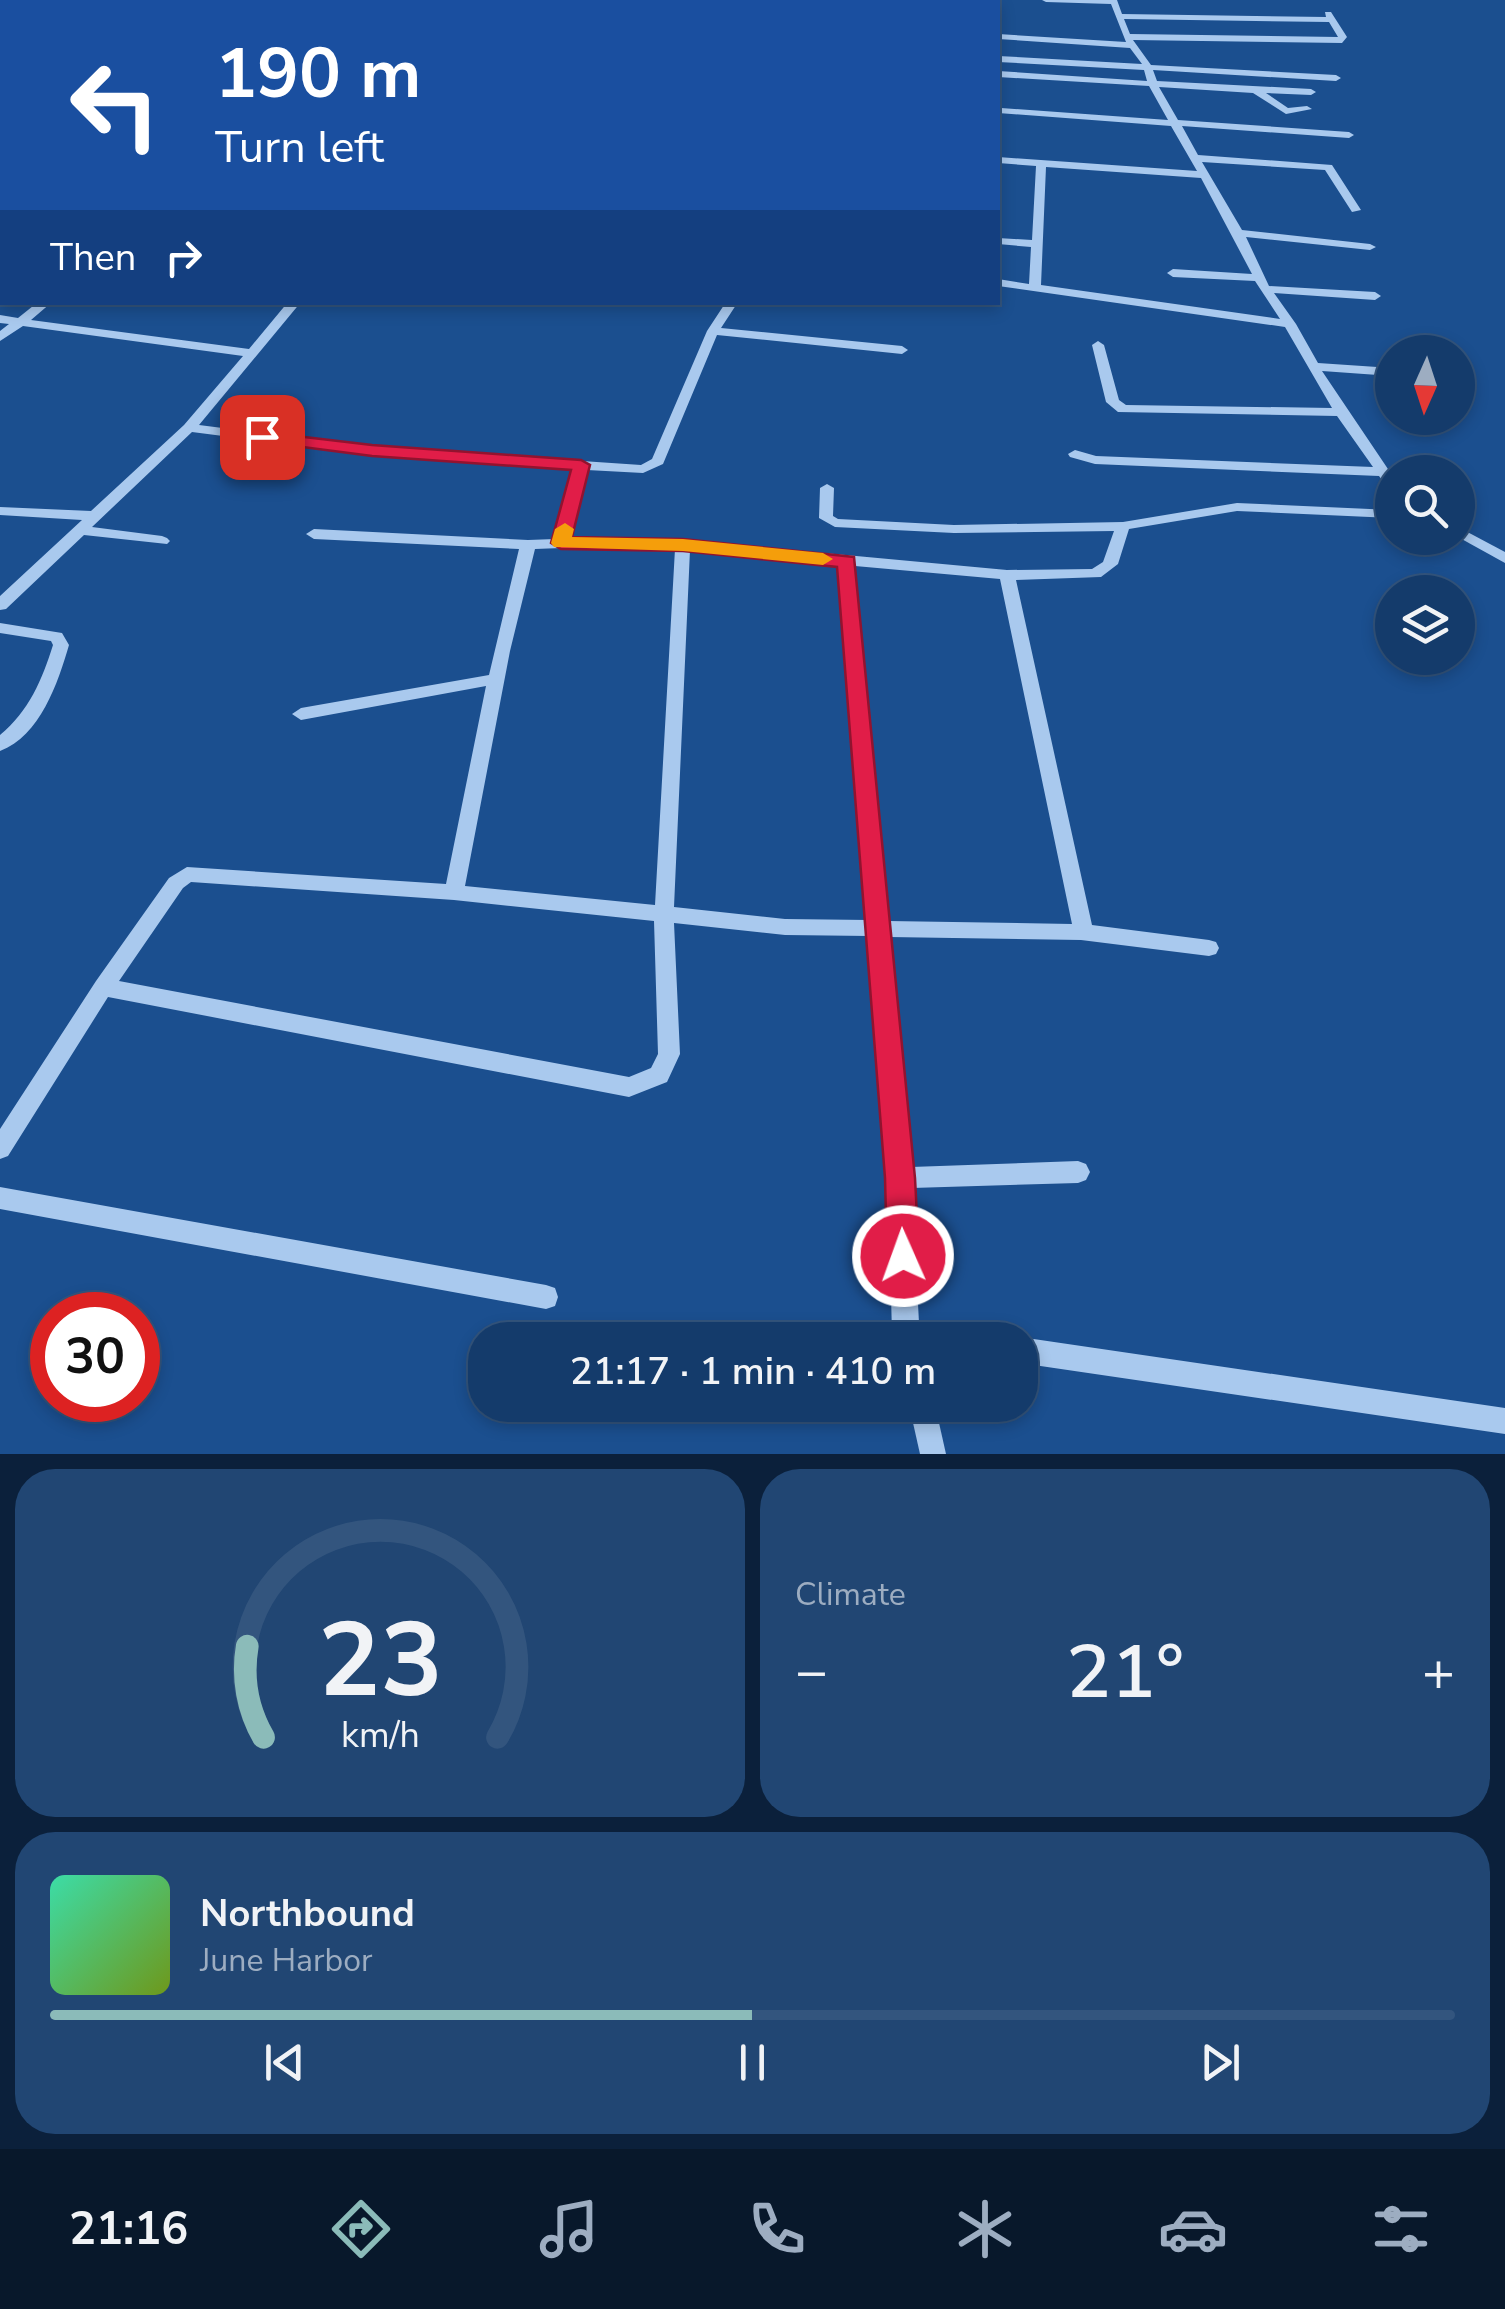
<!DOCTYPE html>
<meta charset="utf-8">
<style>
body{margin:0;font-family:"Nunito Sans",sans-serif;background:#214673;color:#f1f3f6;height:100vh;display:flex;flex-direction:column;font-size:38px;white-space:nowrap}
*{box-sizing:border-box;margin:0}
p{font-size:32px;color:#9dadc1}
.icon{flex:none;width:55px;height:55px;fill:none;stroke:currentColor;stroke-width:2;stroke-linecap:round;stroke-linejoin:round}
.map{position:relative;height:1454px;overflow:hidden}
.drawer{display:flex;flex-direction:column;gap:15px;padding:15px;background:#0b203b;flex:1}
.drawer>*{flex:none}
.guide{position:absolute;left:0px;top:0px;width:1000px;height:305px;box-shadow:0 5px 15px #0003,0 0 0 2px #33557e;background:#1a4fa0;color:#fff;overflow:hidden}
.needle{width:65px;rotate:183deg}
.fabs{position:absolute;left:1375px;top:335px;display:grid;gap:20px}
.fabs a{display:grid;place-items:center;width:100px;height:100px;border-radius:50%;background:#143b6b;box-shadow:0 5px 15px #0003,0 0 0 2px #33557e;font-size:50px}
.speed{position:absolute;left:30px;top:1292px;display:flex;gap:20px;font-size:50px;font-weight:700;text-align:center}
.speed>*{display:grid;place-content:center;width:130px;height:130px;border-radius:50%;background:#143b6b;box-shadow:0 5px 15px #0003,0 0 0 2px #33557e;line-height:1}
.speed .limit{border:15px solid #d22;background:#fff;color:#111}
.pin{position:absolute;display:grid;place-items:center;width:85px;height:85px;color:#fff;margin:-42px;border-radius:20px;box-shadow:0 5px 15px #0006}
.me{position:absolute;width:110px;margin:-55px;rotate:358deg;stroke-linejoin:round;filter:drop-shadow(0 0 8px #0008)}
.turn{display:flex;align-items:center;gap:35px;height:210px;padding:0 50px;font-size:45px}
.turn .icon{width:130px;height:130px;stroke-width:2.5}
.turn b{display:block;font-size:70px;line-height:85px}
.then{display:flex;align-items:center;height:95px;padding:0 50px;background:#0003;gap:20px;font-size:38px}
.big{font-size:75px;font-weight:600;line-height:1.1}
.drawer .tile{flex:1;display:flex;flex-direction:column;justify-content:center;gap:15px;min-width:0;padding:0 35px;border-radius:40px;background:#214673}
.drawer .dial{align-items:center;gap:0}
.dial svg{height:260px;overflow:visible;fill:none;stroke:#33557e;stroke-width:7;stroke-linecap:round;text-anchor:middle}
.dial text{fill:#f1f3f6;stroke:none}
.song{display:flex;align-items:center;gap:30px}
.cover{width:120px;height:120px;border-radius:15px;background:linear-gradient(135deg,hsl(160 70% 55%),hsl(80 70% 35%))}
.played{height:10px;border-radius:5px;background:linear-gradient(90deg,#8bbbb9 50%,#33557e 50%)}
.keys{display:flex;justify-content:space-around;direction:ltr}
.heat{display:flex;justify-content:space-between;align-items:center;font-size:55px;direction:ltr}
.drawer .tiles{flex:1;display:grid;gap:15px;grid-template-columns:1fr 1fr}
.tile:last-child{grid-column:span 2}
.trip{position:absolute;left:468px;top:1322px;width:570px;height:100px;border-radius:40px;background:#143b6b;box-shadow:0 5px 15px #0003,0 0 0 2px #33557e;font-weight:600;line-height:100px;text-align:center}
.menu{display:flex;height:160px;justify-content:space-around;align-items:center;background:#08182b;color:#9dadc1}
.menu .icon{width:70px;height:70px}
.menu .selected{color:#8bbbb9}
.menu b{font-size:45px;color:#f1f3f6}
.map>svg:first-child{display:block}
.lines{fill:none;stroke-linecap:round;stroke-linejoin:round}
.minor{fill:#a9c9ee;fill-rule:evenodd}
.route{fill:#e11d48;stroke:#92132f;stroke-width:2.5}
.slow{fill:#f59e0b}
</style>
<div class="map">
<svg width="1505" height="1454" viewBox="0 0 1505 1454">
<rect width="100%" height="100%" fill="#1b4f8f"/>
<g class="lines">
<g class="minor">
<path d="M 399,0 L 408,0 L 409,2 L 401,2 Z"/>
<path d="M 600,0 L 609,0 L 607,2 L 599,2 Z"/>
<rect x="801" y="0" width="8" height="2"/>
<rect x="855" y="0" width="8" height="2"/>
<path d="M 1042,0 L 1117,0 L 1122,14 L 1326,17 L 1325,12 L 1331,12 L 1347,37 L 1342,43 L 1133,40 L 1151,65 L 1336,75 L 1341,78 L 1336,81 L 1153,70 L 1157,81 L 1311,89 L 1316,92 L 1311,95 L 1266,93 L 1288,108 L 1307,106 L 1312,109 L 1286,114 L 1253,93 L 1159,87 L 1178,120 L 1349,132 L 1354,135 L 1349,138 L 1182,126 L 1198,155 L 1332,165 L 1361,210 L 1352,212 L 1325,170 L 1202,162 L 1242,230 L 1370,244 L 1376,247 L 1370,250 L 1246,237 L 1269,286 L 1375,292 L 1381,296 L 1375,300 L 1274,293 L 1296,324 L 1318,363 L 1392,368 L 1392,376 L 1322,371 L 1392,475 L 1392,488 L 1387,487 L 1379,476 L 1095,464 L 1070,457 L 1068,454 L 1075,450 L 1096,456 L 1373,467 L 1337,416 L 1118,412 L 1106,402 L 1092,345 L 1098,341 L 1104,345 L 1119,400 L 1126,405 L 1332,408 L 1285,327 L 998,286 L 998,279 L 1029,284 L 1031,247 L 998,244 L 998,238 L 1032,240 L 1036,166 L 998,163 L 998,157 L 1197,171 L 1171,126 L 998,113 L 998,109 L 1001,108 L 1168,120 L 1149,86 L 998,77 L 998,71 L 1147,81 L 1144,70 L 998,62 L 998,56 L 1142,64 L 1130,48 L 998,39 L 998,34 L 1126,42 L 1111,4 L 1046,2 ZM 1124,19 L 1329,22 L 1338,37 L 1130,34 ZM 1046,167 L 1201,178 L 1252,274 L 1173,269 L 1167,273 L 1173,277 L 1255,281 L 1280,319 L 1041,285 Z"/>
<path d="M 0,16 L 2,17 L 2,21 L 0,22 Z"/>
<rect x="0" y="152" width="2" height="6"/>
<rect x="0" y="250" width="2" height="7"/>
<path d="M 38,302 L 52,302 L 31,320 L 249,349 L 288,302 L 301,302 L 199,425 L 373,447 L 641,465 L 652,459 L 707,331 L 726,302 L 738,302 L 721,328 L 902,346 L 908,350 L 902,354 L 717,335 L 663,464 L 643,473 L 587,470 L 570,539 L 683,540 L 1007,570 L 1092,569 L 1103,562 L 1114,531 L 954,533 L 835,527 L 819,518 L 820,488 L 827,484 L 834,488 L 833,516 L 838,519 L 954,525 L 1123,522 L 1237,503 L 1392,510 L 1392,518 L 1237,511 L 1129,529 L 1118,564 L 1101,577 L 1016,580 L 1092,925 L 1209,940 L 1216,942 L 1219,948 L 1216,954 L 1209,956 L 1081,940 L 889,937 L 911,1167 L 1078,1161 L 1086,1164 L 1090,1172 L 1086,1180 L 1078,1183 L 912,1188 L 919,1323 L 959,1331 L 963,1340 L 894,1340 L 892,1334 L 888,1178 L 869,936 L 785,935 L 674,923 L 680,1054 L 667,1082 L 629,1097 L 108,997 L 8,1156 L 0,1159 L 0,1129 L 96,981 L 169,878 L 187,867 L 446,884 L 486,686 L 301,720 L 292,714 L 301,708 L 489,675 L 519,549 L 314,539 L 306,534 L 314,529 L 528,540 L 555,539 L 573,469 L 373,455 L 192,432 L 92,527 L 162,536 L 167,538 L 170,541 L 167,544 L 84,535 L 6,609 L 0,610 L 0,596 L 82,520 L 0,515 L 0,507 L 91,511 L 184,425 L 243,356 L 23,326 L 0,341 L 0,331 L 9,324 L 0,323 L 0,315 L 18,318 ZM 561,548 L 675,549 L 655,905 L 465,886 L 510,651 L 535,549 ZM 690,550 L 839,564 L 868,920 L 785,919 L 674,907 ZM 855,566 L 1000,579 L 1072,924 L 888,921 ZM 191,882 L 454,900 L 654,921 L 658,1054 L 651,1068 L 629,1077 L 119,981 L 183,888 Z"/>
<path d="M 1458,527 L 1505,552 L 1505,563 L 1458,537 Z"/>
<path d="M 0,623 L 62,633 L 69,645 C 58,683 40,736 0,751 L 0,735 C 29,711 42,680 53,645 L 51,641 L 0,633 Z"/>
<path d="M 0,1187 L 546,1285 L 555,1288 L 558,1297 L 555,1306 L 546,1309 L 0,1209 Z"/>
<path d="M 1020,1337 L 1505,1408 L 1505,1434 L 1020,1363 L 1020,1340 L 1013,1340 Z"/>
<path d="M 909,1405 L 935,1405 L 946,1454 L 920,1454 Z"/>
</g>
</g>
<path class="route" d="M 262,432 L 372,445 L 581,460 L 590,465 L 572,537 L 683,539 L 854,557 L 915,1178 L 919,1256 L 914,1267 L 903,1271 L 892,1267 L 887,1256 L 885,1178 L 837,567 L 683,551 L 561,549 L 551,543 L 571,470 L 372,456 L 256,441 L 256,433 Z"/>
<path class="slow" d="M 565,523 L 574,529 L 572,537 L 683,539 L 823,553 L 833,559 L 823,565 L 683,551 L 554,547 L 551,543 L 555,529 Z"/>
</svg>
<div class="fabs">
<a><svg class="needle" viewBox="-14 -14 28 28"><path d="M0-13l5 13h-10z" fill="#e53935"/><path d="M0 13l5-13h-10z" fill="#9dadc1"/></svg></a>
<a><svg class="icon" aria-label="search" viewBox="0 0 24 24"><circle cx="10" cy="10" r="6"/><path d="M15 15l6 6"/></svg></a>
<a><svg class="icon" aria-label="layers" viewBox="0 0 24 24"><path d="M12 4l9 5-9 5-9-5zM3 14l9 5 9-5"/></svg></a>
</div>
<div class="speed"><div class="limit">30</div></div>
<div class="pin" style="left:262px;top:437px;background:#d93025"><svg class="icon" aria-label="arrive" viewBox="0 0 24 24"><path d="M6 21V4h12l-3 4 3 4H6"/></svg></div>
<svg class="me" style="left:903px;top:1256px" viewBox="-20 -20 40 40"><circle r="17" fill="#e11d48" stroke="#fff" stroke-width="3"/><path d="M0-11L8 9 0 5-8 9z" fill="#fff"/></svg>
<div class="trip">21:17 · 1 min · 410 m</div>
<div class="guide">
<div class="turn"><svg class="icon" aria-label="left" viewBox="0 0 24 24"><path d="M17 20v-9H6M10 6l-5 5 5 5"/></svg><div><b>190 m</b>Turn left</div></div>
<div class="then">Then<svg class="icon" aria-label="right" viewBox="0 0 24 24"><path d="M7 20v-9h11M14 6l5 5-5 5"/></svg></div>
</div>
</div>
<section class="drawer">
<div class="tiles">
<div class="tile dial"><svg viewBox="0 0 100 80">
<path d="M14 69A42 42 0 1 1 86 69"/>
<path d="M14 69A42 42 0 0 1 9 41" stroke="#8bbbb9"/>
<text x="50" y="56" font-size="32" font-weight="700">23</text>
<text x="50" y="72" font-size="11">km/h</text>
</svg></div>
<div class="tile"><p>Climate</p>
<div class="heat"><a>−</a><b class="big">21°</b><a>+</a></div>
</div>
<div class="tile">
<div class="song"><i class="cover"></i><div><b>Northbound</b><p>June Harbor</p></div></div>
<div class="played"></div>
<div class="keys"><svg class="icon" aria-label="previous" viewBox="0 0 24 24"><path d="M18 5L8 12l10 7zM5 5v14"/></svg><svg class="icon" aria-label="pause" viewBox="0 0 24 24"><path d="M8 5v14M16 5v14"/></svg><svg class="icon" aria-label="next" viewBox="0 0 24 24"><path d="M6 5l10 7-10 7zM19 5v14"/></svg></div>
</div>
</div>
</section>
<nav class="menu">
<b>21:16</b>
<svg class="icon selected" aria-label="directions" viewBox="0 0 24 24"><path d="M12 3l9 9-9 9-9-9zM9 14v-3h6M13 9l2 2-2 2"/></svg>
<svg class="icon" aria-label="music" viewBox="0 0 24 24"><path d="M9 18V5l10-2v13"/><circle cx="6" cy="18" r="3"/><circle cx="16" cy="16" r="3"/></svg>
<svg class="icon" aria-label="phone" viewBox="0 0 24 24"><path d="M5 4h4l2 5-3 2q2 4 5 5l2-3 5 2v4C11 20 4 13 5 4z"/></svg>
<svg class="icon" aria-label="climate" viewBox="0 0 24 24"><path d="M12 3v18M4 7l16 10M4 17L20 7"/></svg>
<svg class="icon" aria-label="car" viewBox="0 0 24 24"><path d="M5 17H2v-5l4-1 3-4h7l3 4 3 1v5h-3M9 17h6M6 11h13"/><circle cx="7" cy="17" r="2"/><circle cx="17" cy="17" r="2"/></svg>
<svg class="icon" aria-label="filters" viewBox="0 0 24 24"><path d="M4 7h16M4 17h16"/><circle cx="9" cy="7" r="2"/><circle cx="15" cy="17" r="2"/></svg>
</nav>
